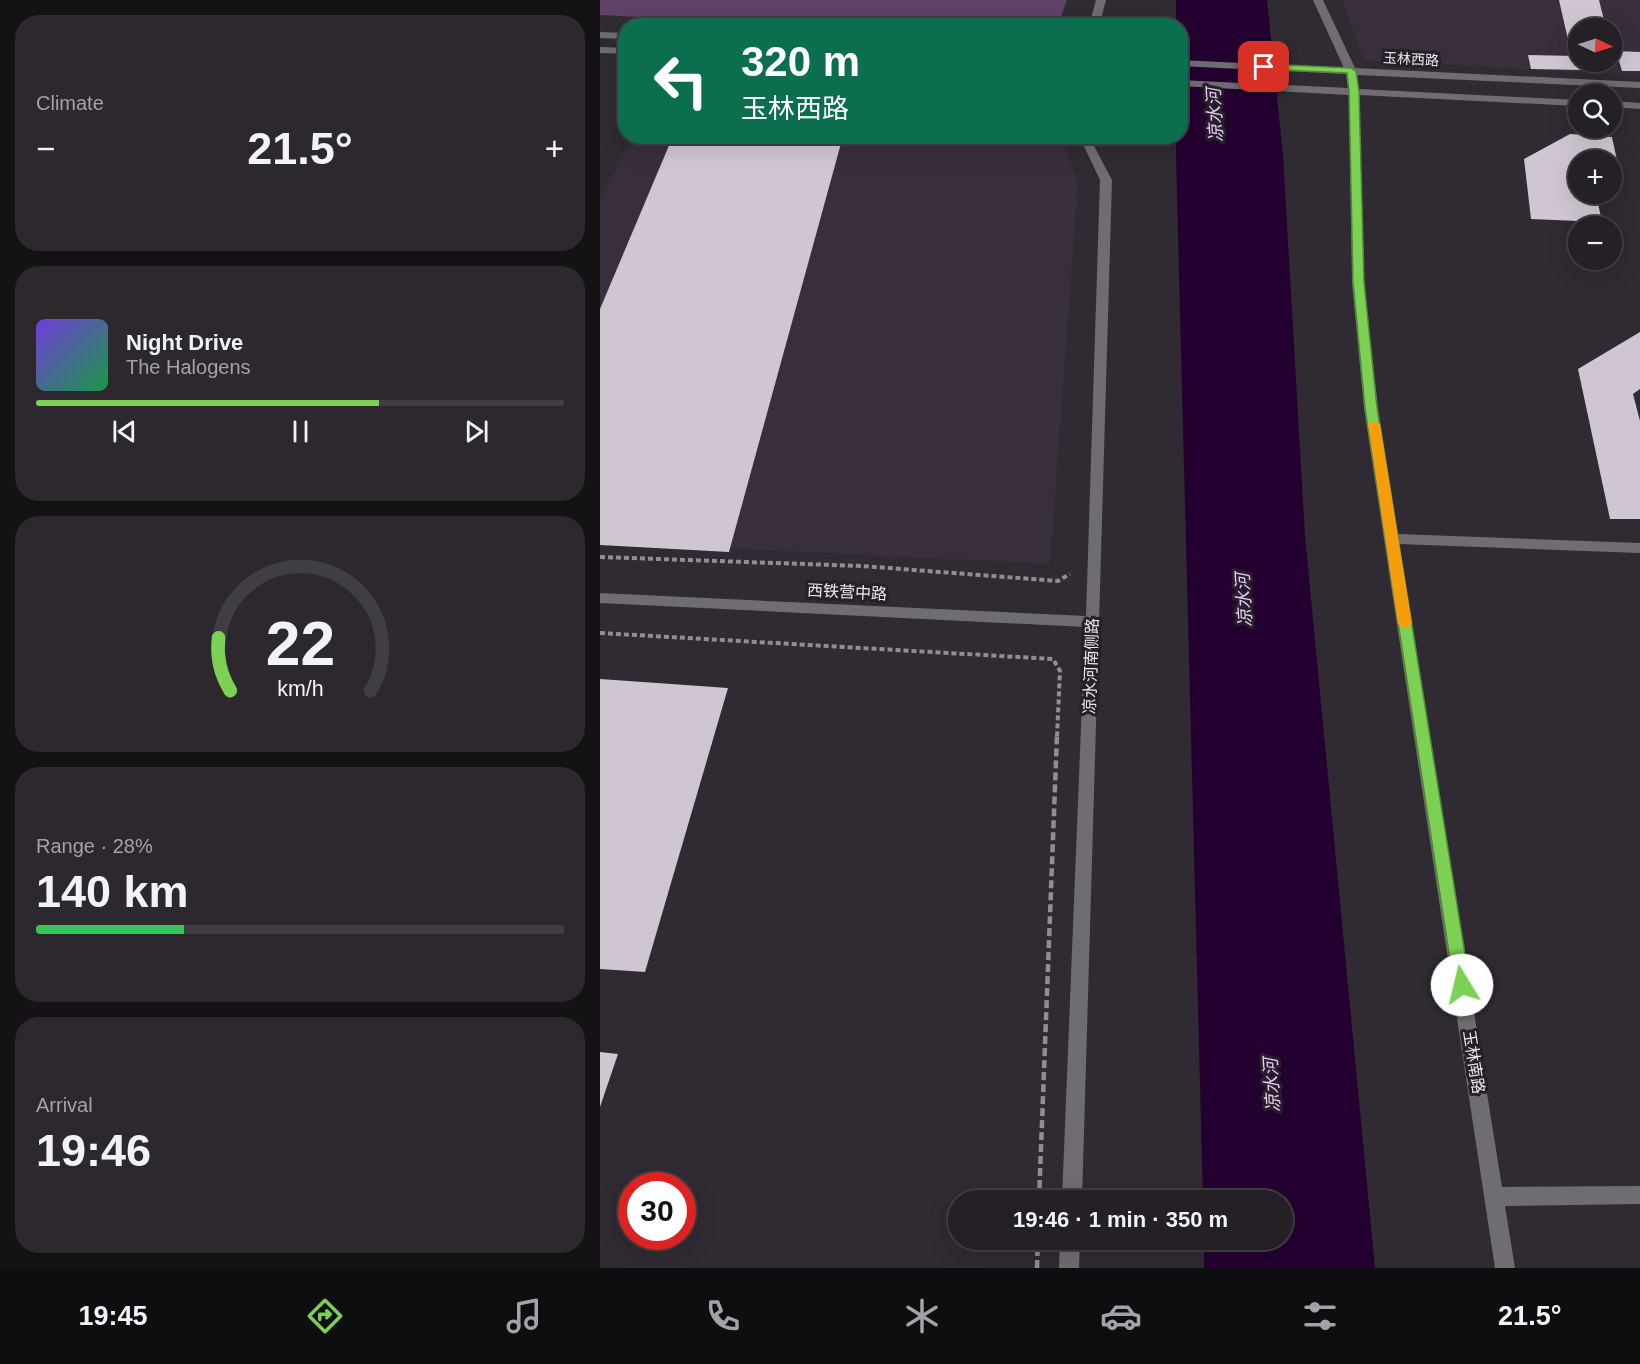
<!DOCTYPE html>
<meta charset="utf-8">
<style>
body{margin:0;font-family:Helvetica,"Noto Sans SC",sans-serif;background:#2c282e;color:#f1f3f6;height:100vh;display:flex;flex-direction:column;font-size:22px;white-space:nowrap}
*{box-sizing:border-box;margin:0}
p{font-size:20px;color:#a3a3a7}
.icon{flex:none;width:33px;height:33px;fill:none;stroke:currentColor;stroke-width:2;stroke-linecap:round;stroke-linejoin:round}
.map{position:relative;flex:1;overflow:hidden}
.sheet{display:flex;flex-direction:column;gap:15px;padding:15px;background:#141215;width:600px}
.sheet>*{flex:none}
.banner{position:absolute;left:18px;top:18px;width:570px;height:126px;border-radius:24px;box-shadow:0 6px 24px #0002,0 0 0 2px #413e43;background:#0b6e4f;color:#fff;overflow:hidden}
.needle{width:39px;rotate:94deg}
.buttons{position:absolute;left:968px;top:18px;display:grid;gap:12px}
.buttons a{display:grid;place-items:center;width:54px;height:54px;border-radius:50%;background:#242026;box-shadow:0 6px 24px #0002,0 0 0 2px #413e43;font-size:30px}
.speed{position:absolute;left:18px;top:1172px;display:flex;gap:12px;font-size:30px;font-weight:700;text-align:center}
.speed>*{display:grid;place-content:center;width:78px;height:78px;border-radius:50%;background:#242026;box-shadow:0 6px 24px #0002,0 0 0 2px #413e43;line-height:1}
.speed .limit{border:9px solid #d22;background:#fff;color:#111}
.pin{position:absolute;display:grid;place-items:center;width:51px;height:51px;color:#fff;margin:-26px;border-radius:12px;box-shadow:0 3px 9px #0006}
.me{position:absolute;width:66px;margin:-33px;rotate:351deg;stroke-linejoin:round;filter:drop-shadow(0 0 4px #0008)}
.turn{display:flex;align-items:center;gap:21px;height:126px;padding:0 24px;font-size:27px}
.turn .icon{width:78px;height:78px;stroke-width:2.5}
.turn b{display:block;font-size:42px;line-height:51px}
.big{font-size:45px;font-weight:800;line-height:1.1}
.sheet .tile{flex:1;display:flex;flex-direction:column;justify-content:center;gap:9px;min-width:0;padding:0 21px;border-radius:24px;background:#2c282e}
.sheet .dial{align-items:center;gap:0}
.dial svg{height:156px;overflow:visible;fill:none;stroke:#413e43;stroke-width:7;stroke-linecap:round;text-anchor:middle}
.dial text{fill:#f1f3f6;stroke:none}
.song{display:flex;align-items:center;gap:18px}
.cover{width:72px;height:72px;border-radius:9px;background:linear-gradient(135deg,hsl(260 70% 55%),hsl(140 70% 35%))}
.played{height:6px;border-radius:3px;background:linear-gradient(90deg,#7cd154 65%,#413e43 65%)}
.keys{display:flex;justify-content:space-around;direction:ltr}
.heat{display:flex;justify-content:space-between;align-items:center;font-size:33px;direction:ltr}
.charge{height:9px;border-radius:4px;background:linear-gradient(90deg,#34c759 28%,#413e43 0)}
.trip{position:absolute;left:348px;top:1190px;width:345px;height:60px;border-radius:30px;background:#242026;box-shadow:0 6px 24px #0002,0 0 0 2px #413e43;font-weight:800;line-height:60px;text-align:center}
.menu{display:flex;height:96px;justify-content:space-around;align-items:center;background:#0e0d0f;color:#a3a3a7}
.menu .icon{width:42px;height:42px}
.menu .selected{color:#7cd154}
.menu b{font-size:27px;color:#f1f3f6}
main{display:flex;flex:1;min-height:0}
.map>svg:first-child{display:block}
.built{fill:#382e3c;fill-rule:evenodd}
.green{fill:#5e4268}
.water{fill:#240030}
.building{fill:#cfc6d2}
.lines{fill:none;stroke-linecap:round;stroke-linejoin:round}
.path-far1{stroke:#928c93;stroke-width:4;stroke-dasharray:5 3;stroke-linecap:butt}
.path{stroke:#928c93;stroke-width:4.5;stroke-dasharray:8 4;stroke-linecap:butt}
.minor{fill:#706d72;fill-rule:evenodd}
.route{fill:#7cd154;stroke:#518837;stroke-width:1.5}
.slow{fill:#f59e0b}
.labels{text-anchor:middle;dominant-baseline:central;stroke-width:6;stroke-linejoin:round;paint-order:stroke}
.far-street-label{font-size:14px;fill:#ece7ed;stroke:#262029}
.street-label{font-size:16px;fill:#ece7ed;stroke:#262029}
.water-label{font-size:18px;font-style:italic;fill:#eecafb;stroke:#262029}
</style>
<main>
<section class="sheet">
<div class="tile"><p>Climate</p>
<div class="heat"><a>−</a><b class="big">21.5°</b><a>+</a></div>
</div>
<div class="tile">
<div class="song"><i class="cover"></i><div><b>Night Drive</b><p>The Halogens</p></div></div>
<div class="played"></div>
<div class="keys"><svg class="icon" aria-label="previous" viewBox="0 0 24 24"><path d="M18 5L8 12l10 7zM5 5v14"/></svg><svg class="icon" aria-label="pause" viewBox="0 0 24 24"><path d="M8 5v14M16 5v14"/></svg><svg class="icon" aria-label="next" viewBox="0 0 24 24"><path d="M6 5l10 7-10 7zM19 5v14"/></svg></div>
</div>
<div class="tile dial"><svg viewBox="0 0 100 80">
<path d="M14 69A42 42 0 1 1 86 69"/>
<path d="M14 69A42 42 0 0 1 8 42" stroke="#7cd154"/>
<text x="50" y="56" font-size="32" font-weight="700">22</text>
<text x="50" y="72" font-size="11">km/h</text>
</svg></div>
<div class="tile"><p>Range · 28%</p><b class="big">140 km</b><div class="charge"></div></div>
<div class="tile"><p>Arrival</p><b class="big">19:46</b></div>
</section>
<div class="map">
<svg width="1040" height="1268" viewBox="0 0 1040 1268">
<rect width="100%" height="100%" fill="#302a32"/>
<g class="built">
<path d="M 742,0 L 1040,0 L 1040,76 L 764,60 ZM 978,28 L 1011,28 L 1011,62 L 978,62 Z"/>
<path d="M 33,137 L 462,137 L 478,184 L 450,564 L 0,542 L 0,199 Z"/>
</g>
<path class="green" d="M 0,0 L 467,0 L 458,25 L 226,26 L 0,15 Z"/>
<path class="water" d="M 576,0 L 667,0 L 683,155 L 705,536 L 775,1268 L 604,1268 L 604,1239 L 682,1239 L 682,1200 L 603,1200 L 576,157 L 576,137 L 580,136 L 580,26 L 576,25 Z"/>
<g class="building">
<path d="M 959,0 L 999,0 L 1006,28 L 978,28 L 978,53 L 971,53 Z"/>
<path d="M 1016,51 L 1040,52 L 1040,71 L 1022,71 Z"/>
<path d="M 928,55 L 978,56 L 982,70 L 931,69 Z"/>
<path d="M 970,134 L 1012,137 L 1019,170 L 1011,170 L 1011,160 L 978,160 L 978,194 L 996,194 L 1002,222 L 931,219 L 924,159 Z"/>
<path d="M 73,136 L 243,136 L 129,552 L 0,545 L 0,309 Z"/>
<path d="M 1040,332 L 1040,389 L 1033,394 L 1040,421 L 1040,519 L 1010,519 L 978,369 Z"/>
<path d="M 0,679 L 128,688 L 45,972 L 0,969 Z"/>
<path d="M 0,1052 L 18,1054 L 0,1107 Z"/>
</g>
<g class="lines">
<g class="path-far1">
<path d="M 0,557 L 262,566 L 458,581 L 470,574"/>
<path d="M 0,633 L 453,659 L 460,671 L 457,736"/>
</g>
<g class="path">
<path d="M 439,1200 L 457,735"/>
<path d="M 437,1268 L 438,1239"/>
</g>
<g class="minor">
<path d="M 496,0 L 506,0 L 499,26 L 489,26 Z"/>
<path d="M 713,0 L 723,0 L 755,68 L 1040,82 L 1040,88 L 757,75 L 759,89 L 978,100 L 978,106 L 759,95 L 764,282 L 778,408 L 798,534 L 1040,543 L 1040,553 L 799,544 L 902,1187 L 1040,1186 L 1040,1204 L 905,1206 L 915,1268 L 895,1268 L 764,408 L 752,282 L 749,95 L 580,86 L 580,80 L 748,88 L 746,74 L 580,66 L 580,60 L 744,68 Z"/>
<path d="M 0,32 L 26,33 L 26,39 L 0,38 Z"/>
<path d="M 0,47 L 26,48 L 26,54 L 0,53 Z"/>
<path d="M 1011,101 L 1040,103 L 1040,109 L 1011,107 Z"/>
<path d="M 482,136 L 492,136 L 494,146 L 512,180 L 482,1200 L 462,1200 L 485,627 L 0,603 L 0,593 L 486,616 L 500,180 L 484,146 Z"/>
<path d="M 460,1239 L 480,1239 L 479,1268 L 459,1268 Z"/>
</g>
</g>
<path class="route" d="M 664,64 L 751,68 L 756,71 L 759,92 L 764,282 L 777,408 L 870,985 L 868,990 L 862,992 L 856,990 L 854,985 L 765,408 L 753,282 L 749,92 L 747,73 L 661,69 L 661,65 Z"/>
<path class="slow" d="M 774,421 L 780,424 L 812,624 L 805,629 L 798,624 L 768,424 Z"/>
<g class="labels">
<g class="far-street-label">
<text transform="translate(811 59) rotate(3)">玉林西路</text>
</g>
<g class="street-label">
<text transform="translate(247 592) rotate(3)">西铁营中路</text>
<text transform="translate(491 666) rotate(-88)">凉水河南侧路</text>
<text transform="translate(874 1062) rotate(81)">玉林南路</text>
</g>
<g class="water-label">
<text transform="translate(615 115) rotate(-93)">凉水河</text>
<text transform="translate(644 600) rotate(-93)">凉水河</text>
<text transform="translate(672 1085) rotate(-93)">凉水河</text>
</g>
</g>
</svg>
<div class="buttons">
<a><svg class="needle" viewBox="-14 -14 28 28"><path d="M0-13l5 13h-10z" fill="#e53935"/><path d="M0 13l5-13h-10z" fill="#a3a3a7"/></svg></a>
<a><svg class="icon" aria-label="search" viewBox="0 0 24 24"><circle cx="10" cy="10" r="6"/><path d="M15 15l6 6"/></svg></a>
<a>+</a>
<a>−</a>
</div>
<div class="speed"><div class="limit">30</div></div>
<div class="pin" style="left:664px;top:67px;background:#d93025"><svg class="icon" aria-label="arrive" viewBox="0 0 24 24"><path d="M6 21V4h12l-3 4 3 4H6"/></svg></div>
<svg class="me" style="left:862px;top:985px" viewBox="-20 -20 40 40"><circle r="19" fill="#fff"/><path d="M0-13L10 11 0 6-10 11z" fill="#7cd154"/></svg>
<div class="trip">19:46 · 1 min · 350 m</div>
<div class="banner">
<div class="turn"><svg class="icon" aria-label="left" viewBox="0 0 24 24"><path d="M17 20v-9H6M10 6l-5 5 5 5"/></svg><div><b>320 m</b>玉林西路</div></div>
</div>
</div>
</main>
<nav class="menu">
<b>19:45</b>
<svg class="icon selected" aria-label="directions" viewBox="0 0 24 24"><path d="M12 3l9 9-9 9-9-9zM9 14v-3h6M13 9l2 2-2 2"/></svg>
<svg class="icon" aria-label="music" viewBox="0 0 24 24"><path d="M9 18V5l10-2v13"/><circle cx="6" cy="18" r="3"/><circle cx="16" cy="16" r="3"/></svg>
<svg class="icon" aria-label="phone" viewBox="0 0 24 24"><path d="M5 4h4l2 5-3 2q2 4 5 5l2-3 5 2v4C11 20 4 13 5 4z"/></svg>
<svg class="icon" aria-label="climate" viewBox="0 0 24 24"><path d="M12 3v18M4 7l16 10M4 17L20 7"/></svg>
<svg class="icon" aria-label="car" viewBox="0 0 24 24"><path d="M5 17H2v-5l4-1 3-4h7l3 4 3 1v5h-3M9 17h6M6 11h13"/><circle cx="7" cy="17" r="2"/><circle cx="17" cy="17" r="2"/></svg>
<svg class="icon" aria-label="filters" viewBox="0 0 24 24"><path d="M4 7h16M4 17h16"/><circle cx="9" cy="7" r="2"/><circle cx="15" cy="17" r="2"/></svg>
<b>21.5°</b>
</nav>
